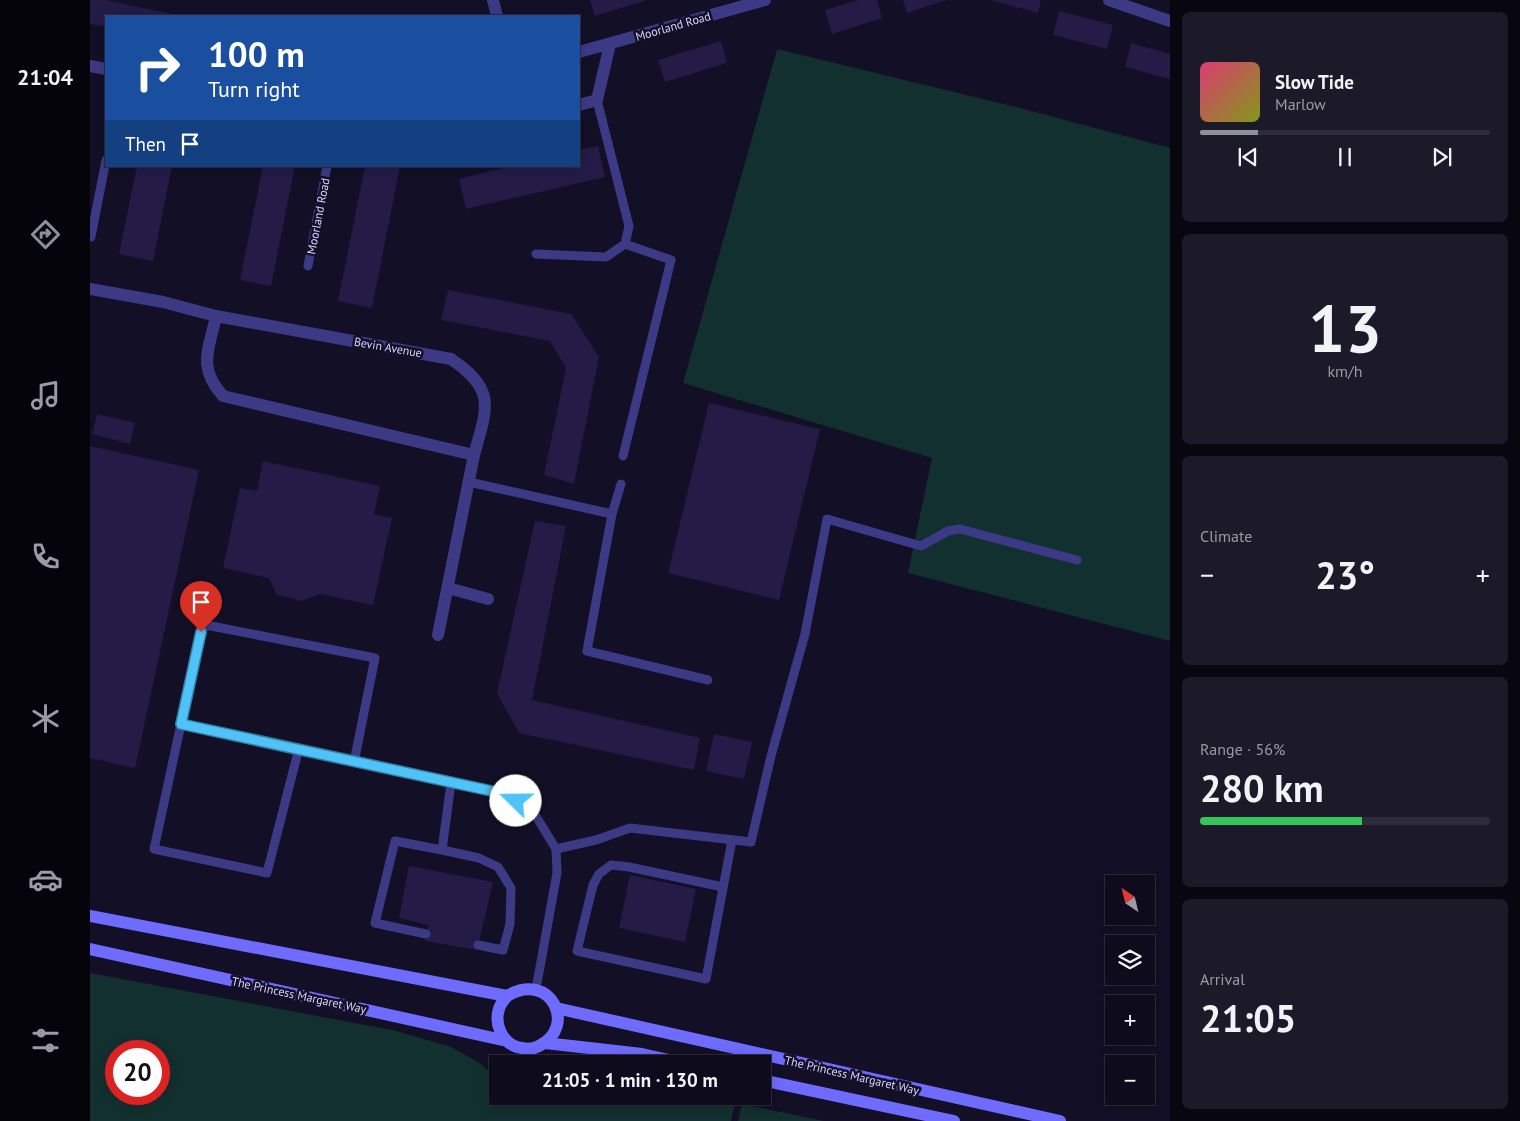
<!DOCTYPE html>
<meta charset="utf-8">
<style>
body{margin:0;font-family:"PT Sans",sans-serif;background:#1c1929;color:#f1f3f6;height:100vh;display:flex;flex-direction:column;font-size:19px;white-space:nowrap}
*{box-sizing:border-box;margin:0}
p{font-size:16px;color:#9b9ba3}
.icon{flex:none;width:28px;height:28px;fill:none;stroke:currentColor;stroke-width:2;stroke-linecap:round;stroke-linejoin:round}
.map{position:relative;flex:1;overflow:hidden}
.sheet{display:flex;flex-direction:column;gap:12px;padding:12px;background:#08060f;width:350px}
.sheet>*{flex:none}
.hud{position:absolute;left:15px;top:15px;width:475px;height:152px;border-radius:0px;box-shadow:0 2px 12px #0003,0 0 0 1px #2e2b3b;background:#1a4fa0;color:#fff;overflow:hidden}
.needle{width:32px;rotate:325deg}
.tools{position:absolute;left:1015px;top:875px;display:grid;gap:10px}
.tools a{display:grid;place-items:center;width:50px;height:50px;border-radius:0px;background:#0e0b1c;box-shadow:0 2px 12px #0003,0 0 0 1px #2e2b3b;font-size:25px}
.speed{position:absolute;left:15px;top:1040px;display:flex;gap:10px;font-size:25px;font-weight:700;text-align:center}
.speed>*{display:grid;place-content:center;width:65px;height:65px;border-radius:50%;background:#0e0b1c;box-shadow:0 2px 12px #0003,0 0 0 1px #2e2b3b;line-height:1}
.speed .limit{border:8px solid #d22;background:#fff;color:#111}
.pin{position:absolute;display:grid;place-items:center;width:42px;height:42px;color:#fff;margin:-51px -21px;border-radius:50% 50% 50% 0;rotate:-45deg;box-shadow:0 0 5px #0007}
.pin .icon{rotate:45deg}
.me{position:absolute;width:55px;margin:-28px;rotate:292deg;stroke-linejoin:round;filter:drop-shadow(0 0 4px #0008)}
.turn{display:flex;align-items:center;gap:18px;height:105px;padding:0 20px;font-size:22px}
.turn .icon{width:65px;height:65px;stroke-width:2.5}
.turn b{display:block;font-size:35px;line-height:42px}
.then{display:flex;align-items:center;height:48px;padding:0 20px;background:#0003;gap:10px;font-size:19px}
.big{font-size:38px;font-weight:800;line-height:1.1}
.sheet .widget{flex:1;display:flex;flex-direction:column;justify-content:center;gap:8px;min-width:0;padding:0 18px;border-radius:8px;background:#1c1929}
.sheet .dial{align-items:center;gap:0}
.dial b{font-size:65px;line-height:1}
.song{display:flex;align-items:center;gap:15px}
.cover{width:60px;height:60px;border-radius:8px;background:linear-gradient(135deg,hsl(340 70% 55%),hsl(70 70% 35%))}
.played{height:5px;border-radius:2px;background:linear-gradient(90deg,#8c9099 20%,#2e2b3b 20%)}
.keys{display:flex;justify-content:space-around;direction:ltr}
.heat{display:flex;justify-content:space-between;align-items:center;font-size:28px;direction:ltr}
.charge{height:8px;border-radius:4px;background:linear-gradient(90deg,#34c759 56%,#2e2b3b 0)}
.trip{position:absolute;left:399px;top:1055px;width:282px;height:50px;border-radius:0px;background:#0e0b1c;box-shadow:0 2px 12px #0003,0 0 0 1px #2e2b3b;font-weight:800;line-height:50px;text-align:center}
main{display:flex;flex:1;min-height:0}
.tab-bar{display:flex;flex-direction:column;width:90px;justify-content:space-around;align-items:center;background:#06040b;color:#9b9ba3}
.tab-bar .icon{width:35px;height:35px}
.tab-bar .active{color:#8c9099}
.tab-bar b{font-size:22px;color:#f1f3f6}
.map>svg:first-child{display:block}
.green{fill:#12302f;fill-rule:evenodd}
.building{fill:#241b47}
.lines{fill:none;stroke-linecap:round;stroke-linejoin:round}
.lane{stroke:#3d3a85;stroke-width:9}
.street{stroke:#3d3a85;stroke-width:12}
.secondary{stroke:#6f6bff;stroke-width:12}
.route-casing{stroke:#337fa1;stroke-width:12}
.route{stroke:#4fc3f7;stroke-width:9}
.labels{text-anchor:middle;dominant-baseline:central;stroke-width:5;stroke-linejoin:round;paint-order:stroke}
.street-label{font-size:12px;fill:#d9d4ff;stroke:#130f26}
</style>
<main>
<nav class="tab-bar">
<b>21:04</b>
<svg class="icon active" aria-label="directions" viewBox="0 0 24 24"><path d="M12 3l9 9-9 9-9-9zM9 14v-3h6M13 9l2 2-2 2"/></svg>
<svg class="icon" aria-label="music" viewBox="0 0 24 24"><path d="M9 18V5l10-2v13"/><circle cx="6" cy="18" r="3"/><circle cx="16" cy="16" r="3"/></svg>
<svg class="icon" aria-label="phone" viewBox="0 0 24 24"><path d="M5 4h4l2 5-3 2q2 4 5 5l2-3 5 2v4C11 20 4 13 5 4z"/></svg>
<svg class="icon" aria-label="climate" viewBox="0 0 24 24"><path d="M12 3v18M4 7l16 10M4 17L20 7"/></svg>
<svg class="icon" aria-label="car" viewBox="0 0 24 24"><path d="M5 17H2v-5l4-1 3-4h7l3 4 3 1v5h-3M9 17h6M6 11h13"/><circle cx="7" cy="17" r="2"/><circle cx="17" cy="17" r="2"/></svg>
<svg class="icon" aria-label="filters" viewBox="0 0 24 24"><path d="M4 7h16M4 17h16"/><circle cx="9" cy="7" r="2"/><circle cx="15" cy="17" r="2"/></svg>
</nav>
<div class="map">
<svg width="1080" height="1121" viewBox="0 0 1080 1121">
<rect width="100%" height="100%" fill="#130f26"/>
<g class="green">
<path d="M 687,49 L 930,108 L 1080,148 L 1080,641 L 818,573 L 842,458 L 593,383 Z"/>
<path d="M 0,973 L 307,1031 L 361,1047 L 388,1062 L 407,1077 L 408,1096 L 595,1096 L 645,1104 L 641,1121 L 0,1121 ZM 26,1051 L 69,1051 L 69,1094 L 26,1094 Z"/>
<path d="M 652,1104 L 734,1121 L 648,1121 Z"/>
</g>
<g class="building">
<path d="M 0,0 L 16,0 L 91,16 L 16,16 L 16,27 L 0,24 Z"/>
<path d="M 500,0 L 557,0 L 505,16 Z"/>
<path d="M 768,0 L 787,0 L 792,18 L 742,34 L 735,10 Z"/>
<path d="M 813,0 L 857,0 L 817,13 Z"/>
<path d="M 900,0 L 951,0 L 948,13 Z"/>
<path d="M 969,11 L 1023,25 L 1017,49 L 963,35 Z"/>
<path d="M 631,41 L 637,63 L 575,82 L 568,60 Z"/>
<path d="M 1041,43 L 1080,54 L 1080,79 L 1035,67 Z"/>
<path d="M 508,146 L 515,177 L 376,209 L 369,179 L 421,166 L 489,166 L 489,150 Z"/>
<path d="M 47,166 L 82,166 L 63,261 L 29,254 Z"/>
<path d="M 173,166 L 205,166 L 181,286 L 150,280 Z"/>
<path d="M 275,166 L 310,166 L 282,308 L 248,301 Z"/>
<path d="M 358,290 L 481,314 L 509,357 L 484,484 L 454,475 L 476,368 L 460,341 L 351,320 Z"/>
<path d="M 619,403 L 730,429 L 689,600 L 578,573 Z"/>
<path d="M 7,414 L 45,423 L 40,444 L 2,434 Z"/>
<path d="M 0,446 L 109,470 L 45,768 L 0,758 Z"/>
<path d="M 173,461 L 290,486 L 284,514 L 302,518 L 283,605 L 230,594 L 212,601 L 201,598 L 187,595 L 179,578 L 133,568 L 150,488 L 167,491 Z"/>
<path d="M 445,521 L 476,526 L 442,700 L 610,738 L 604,770 L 429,733 L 407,693 Z"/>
<path d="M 624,734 L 662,742 L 654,779 L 616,771 Z"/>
<path d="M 319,866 L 403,882 L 387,950 L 335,941 L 338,925 L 309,918 Z"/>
<path d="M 540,875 L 606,889 L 595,942 L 529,928 Z"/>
</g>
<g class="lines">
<g class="lane">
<path d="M 1,237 L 16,160"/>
<path d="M 446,254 L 516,257 L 535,244 L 539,226 L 507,100"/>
<path d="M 218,266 L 237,166"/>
<path d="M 533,456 L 581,260 L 535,244"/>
<path d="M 379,482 L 522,514 L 497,651 L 618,680"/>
<path d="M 522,514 L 531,484"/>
<path d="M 91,724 L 111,632 L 116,625 L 285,658 L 264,762"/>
<path d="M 209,748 L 177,873 L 64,849 L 91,724 L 411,793 L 441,808 L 466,849 L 467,873 L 446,989"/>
<path d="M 361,783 L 352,850 L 389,858 L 408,867 L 421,888 L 420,924 L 413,950 L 388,945"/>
<path d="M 466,849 L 506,840 L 540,828 L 661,842 L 681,756 L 715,634 L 737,519 L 831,546 L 858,531 L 870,529 L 987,560"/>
<path d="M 633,887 L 539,867 L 521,865 L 509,874 L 503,885 L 487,951 L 616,979 L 642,840"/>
<path d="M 336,934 L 285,923 L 305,841 L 352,850"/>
</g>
<g class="street">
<path d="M 403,0 L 407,16"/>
<path d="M 1019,0 L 1080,21"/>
<path d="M 489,52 L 675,0"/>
<path d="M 0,66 L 16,69"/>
<path d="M 489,105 L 507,100 L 520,44"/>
<path d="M 0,289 L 73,302 L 126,316 L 361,359 C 407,390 397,408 384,455 L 133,396 C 107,367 119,350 126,316"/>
<path d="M 358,588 L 398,599"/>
<path d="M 348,635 L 384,455"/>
</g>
<g class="secondary">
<path d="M 0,916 L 417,996 C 461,970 488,1027 449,1046 C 442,1050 434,1049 427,1047 C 412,1042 404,1024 409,1009 C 410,1004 414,1000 417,996"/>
<path d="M 0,949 L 417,1041"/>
<path d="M 466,1008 L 970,1121"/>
<path d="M 455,1043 L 552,1054 L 597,1064"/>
<path d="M 672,1080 L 864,1121"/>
</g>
</g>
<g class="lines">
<g class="route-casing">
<path id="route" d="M 111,632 L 91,724 L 411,793 L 426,801"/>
</g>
<use href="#route" class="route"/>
</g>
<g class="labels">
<g class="street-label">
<text transform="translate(583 26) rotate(-16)">Moorland Road</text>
<text transform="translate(228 216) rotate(-79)">Moorland Road</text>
<text transform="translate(298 347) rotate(10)">Bevin Avenue</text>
<text transform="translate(209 995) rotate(12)">The Princess Margaret Way</text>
<text transform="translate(762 1075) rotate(13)">The Princess Margaret Way</text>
</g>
</g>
</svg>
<div class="tools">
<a><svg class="needle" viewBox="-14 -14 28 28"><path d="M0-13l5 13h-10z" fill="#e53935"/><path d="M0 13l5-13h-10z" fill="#9b9ba3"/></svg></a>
<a><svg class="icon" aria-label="layers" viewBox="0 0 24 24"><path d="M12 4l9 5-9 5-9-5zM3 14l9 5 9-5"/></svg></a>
<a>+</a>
<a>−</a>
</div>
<div class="speed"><div class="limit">20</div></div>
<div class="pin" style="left:111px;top:632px;background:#d93025"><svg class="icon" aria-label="arrive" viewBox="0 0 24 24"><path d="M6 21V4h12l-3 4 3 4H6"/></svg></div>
<svg class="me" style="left:426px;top:801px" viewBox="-20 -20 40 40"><circle r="19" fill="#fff"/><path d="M0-13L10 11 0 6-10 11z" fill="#4fc3f7"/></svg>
<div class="trip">21:05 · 1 min · 130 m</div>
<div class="hud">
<div class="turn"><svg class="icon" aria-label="right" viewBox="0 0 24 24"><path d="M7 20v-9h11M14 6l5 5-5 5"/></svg><div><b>100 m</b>Turn right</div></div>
<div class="then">Then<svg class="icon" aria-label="arrive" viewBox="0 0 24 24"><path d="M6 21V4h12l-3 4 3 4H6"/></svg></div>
</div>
</div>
<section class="sheet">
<div class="widget">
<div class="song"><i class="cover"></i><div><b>Slow Tide</b><p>Marlow</p></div></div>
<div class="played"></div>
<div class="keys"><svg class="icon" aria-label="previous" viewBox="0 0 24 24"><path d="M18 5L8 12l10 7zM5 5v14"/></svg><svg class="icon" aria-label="pause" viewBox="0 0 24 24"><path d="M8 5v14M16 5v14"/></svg><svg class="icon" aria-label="next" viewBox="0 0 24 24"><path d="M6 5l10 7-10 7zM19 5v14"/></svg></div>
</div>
<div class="widget dial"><b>13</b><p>km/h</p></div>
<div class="widget"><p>Climate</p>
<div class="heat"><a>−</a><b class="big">23°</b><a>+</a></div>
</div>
<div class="widget"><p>Range · 56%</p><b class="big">280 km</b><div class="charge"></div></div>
<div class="widget"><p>Arrival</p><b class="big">21:05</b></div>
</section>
</main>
